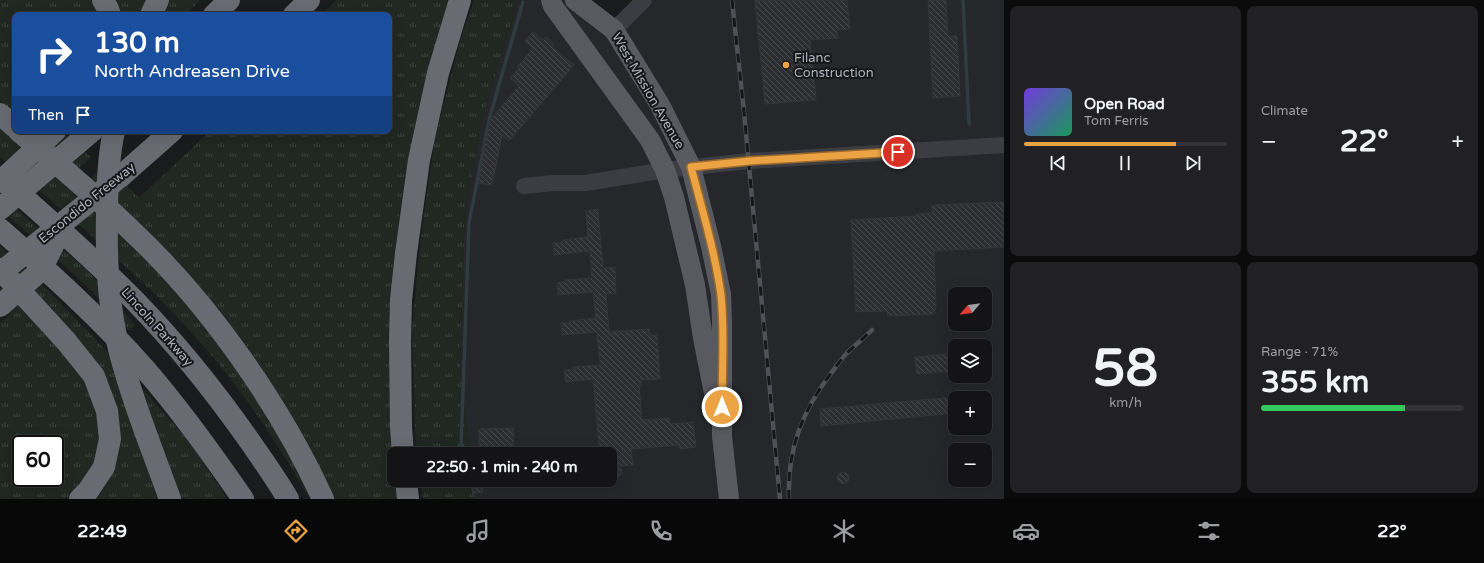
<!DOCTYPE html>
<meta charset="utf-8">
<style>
body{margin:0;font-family:"Varela Round",sans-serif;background:#212123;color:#f1f3f6;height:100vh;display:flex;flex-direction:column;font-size:15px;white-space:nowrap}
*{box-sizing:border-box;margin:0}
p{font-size:13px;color:#9d9ea1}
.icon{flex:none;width:22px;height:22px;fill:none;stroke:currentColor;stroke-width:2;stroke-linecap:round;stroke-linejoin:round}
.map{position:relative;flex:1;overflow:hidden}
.details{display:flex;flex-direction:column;gap:6px;padding:6px;background:#0b0b0c;width:480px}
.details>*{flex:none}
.hud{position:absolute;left:12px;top:12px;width:380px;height:122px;border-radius:8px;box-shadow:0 4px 16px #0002,0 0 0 1px #333335;background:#1a4fa0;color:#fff;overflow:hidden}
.needle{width:26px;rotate:241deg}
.controls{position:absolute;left:948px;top:287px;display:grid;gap:8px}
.controls a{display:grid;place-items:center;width:44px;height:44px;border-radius:8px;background:#141416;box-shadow:0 4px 16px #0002,0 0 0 1px #333335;font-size:20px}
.speed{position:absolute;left:12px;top:435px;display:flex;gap:8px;font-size:20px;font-weight:700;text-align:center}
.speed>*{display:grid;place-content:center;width:52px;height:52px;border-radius:50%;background:#141416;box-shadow:0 4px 16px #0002,0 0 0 1px #333335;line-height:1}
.speed .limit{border:2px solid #111;border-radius:6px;background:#fff;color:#111}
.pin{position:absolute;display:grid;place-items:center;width:34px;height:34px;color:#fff;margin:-17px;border:2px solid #fff;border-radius:50%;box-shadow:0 1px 4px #0007}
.me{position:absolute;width:44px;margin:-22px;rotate:0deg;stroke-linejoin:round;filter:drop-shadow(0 0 3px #0008)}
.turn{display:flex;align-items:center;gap:14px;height:84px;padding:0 16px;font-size:18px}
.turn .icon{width:52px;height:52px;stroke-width:2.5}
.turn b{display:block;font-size:28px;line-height:34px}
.then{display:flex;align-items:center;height:38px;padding:0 16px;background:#0003;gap:8px;font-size:15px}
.big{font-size:30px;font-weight:700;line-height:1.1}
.details .widget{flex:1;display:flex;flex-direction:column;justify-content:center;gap:6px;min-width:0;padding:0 14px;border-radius:8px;background:#212123}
.details .dial{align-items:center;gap:0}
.dial b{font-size:52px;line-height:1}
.song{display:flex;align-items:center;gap:12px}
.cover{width:48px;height:48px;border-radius:6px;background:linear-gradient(135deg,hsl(260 70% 55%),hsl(150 70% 35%))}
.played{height:4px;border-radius:2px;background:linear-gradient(90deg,#eca343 75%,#333335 75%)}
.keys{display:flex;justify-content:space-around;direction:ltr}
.heat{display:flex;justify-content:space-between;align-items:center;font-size:22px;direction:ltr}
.charge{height:6px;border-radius:3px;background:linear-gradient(90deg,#34c759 71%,#333335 0)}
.details .tiles{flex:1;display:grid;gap:6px;grid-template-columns:repeat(2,1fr)}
.trip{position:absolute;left:387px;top:447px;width:230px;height:40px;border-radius:8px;background:#141416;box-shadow:0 4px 16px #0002,0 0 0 1px #333335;font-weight:700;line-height:40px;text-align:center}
.menu{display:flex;height:64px;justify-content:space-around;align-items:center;background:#080809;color:#9d9ea1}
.menu .icon{width:28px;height:28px}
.menu .active{color:#eca343}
.menu b{font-size:18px;color:#f1f3f6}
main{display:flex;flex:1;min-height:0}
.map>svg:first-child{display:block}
.built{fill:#26272a;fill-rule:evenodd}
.grass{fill:url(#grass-tufts);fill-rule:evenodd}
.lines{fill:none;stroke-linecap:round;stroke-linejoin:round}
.stream{stroke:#303b41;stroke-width:3.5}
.building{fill:url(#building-back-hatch);stroke:#343539}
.tertiary{stroke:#3c3d42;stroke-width:16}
.primary{stroke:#585a60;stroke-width:20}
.motorway{stroke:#686c72;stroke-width:22}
.rail-casing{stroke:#4f5156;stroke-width:4.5}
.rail{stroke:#151618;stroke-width:3;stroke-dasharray:9;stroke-linecap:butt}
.motorway-bridge{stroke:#686c72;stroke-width:22}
.route-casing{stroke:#996a2c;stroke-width:10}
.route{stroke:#eca343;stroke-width:7}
.poi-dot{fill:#eca343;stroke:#151618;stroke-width:1.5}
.labels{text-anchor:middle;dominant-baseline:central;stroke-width:4;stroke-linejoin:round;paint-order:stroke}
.poi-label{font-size:13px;fill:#aeb3bc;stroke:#151618;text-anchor:start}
.street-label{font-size:13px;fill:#aeb3bc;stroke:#151618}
</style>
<main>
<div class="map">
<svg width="1004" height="499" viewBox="0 0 1004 499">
<defs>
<pattern id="grass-tufts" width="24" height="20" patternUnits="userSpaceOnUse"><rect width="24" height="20" fill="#202821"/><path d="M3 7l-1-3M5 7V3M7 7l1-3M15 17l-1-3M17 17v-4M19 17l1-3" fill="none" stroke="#3e453f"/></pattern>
<pattern id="building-back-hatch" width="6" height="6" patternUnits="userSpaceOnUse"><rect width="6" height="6" fill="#2d2e31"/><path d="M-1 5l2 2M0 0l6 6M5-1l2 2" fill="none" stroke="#494a4d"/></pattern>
</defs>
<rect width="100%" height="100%" fill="#1a1b1d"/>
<path class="built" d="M 519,0 L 574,0 L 614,29 L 644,0 L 1004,0 L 1004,499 L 476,499 L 473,480 L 610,480 L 610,454 L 470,454 L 460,365 L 464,233 L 467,201 L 484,111 ZM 955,294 L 985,294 L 985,324 L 955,324 ZM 955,346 L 985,346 L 985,376 L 955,376 ZM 955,398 L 985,398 L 985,428 L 955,428 ZM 955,450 L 985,450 L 985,480 L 955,480 Z"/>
<g class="grass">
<path d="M 0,0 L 93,0 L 101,15 L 15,15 L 15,114 L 0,101 Z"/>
<path d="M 111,0 L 200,0 L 186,15 L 118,15 Z"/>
<path d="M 336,0 L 450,0 L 408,166 L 400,213 L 395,255 L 392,446 L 394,480 L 396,480 L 399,499 L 333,499 C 314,458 294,417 269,379 C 240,333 199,283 161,244 C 139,221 113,201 90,179 L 106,164 L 139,198 L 210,131 L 389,131 L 389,15 L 322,15 Z"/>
<path d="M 474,0 L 519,0 L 484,111 L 467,201 L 464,233 L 460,365 L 470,454 L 416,454 L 412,331 L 420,244 L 435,137 L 461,38 Z"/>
<path d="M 0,123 L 145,254 L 230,355 L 316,499 L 310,499 C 280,447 245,394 206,349 C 145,278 71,218 0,157 Z"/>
<path d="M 33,131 L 60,131 L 91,157 L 78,169 Z"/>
<path d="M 0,195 L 89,272 L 121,308 L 135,325 L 129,330 C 115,323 107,307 95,295 C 65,265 32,237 0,209 Z"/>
<path d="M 0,246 L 43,285 L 142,388 L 186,438 L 203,462 L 227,499 L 90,499 L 118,425 L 17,276 L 0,258 Z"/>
<path d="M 0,281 L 47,332 L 86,384 L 96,405 L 99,440 L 96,457 L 89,473 L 69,497 L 65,499 L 0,499 L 0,323 L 9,315 L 0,306 ZM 21,444 L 55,444 L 55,478 L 21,478 Z"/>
<path d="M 420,480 L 473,480 L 476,499 L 423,499 Z"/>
</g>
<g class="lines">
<g class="stream">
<path d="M 963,0 L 969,124"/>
<path d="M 461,447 L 469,223 L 490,116 L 523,2"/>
</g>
</g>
<g class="building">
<path d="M 755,0 L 847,0 L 850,29 L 837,30 L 838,38 L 810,40 L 816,100 L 765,104 Z"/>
<path d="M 928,0 L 946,0 L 948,36 L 957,36 L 960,96 L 933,98 Z"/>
<path d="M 533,32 L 543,40 L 546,37 L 554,44 L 552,47 L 574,65 L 509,141 L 502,135 L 492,185 L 478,183 L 490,120 L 519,86 L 510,78 L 519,68 L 517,67 L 533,48 L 525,41 Z"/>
<path d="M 1004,202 L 1004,247 L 934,251 L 936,308 L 935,308 L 935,314 L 888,316 L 887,311 L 856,312 L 851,220 L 916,216 L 916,214 L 932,213 L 932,205 Z"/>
<path d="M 598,209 L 603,268 L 615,267 L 616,294 L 606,294 L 609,332 L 649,329 L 649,333 L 651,333 L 651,336 L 657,335 L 660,379 L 641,380 L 641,385 L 639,385 L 642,420 L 669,418 L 670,424 L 693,422 L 696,447 L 680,449 L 679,445 L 631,449 L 633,465 L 621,466 L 622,475 L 610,476 L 610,454 L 600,454 L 593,379 L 566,382 L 564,370 L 574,369 L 573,367 L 600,365 L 597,332 L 562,335 L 561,323 L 569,323 L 569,321 L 596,318 L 593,292 L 558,295 L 557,283 L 565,282 L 565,280 L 592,278 L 590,251 L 554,255 L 553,243 L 562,243 L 562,240 L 588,237 L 586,211 Z"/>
<path d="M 955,353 L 955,371 L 917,374 L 915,357 Z"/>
<path d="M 955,397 L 955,413 L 821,426 L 820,409 Z"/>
<path d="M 513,428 L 514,454 L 479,454 L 479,429 Z"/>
<circle cx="843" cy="478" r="6"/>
<path d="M 470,480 L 481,480 L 483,492 L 473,494 Z"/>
</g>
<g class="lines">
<g class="tertiary">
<path d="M 614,30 L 644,0"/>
<path d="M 524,186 L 553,183 L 586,183 L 665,170 L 749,161 L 1004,145"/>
</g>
<g class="primary">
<path d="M 551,0 L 553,6 L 650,140 L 665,170 L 674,197 L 695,285 L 703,338 L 714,393"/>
<path d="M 575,0 L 614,30 L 660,105 L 691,167 L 711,246 L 721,294 L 722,321 L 722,436 L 729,499"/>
</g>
<g class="motorway">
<path d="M 103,0 L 108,9 L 110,15"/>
<path d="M 151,15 L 158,0"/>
<path d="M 214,15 L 229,0"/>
<path d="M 294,15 L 309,0"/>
<path d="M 0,114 L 15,127"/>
<path d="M 19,131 C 58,164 98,198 135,234 C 210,305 280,405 323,499"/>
<path d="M 79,142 L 92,131"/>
<path d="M 120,177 L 172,131"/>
<path d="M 4,180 C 48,219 93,258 134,300 C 177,344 216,393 251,443 C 264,462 277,480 288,499"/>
<path d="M 0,229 C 50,273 100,318 144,368 C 180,409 212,454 243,499"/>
<path d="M 0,269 L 66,341 L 94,376 L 107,411 L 110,439 L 104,467 L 88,491 L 80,499"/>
<path d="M 403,454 L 401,427 L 400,341 L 401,300 L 406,253 L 419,160 L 438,73 L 460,0"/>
<path d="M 406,480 L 408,499"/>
</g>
<g class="rail-casing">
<g id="rail">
<path d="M 732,0 L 744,112 L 780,499"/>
<path d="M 789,499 C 787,450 802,411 832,372 C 837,366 841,359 847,353 C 855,345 864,338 872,330"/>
</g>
</g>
<use href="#rail" class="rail"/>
<g class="motorway-bridge">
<path d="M 114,131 C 108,158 107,188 107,216 C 106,260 108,306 119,349 C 132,400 152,449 170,499"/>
<path d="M 0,182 L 55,131"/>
<path d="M 0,209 L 79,142"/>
<path d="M 0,273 L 115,181"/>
<path d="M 0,306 L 41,270 L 63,225"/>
</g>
</g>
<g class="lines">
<g class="route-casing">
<path id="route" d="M 722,407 C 722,370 725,331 721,295 C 715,252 702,209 691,167 L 749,161 L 898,152"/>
</g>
<use href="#route" class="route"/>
</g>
<circle class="poi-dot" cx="786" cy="65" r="4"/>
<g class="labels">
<g class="poi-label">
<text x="794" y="58">Filanc<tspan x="794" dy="15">Construction</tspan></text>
</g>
<g class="street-label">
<text transform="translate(648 91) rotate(60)">West Mission Avenue</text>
<text transform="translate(87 203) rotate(-39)">Escondido Freeway</text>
<text transform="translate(157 327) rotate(48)">Lincoln Parkway</text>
</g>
</g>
</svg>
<div class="controls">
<a><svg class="needle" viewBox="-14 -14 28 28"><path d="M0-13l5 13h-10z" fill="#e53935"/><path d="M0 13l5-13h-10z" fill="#9d9ea1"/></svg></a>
<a><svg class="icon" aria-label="layers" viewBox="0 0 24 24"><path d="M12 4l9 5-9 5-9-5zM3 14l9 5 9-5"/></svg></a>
<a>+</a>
<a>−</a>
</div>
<div class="speed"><div class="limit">60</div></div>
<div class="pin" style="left:898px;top:152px;background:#d93025"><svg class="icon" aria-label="arrive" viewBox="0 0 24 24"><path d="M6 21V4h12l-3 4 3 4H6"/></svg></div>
<svg class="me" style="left:722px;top:407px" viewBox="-20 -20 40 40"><circle r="17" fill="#eca343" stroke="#fff" stroke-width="3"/><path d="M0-11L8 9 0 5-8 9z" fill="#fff"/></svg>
<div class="trip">22:50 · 1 min · 240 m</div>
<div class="hud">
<div class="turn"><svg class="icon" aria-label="right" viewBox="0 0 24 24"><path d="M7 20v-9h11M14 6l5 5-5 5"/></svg><div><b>130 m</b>North Andreasen Drive</div></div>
<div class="then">Then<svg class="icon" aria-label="arrive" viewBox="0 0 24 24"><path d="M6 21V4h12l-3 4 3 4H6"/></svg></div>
</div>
</div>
<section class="details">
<div class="tiles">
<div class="widget">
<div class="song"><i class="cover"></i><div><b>Open Road</b><p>Tom Ferris</p></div></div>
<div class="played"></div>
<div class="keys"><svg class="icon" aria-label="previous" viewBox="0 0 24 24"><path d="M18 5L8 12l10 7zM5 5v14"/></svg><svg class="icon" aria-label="pause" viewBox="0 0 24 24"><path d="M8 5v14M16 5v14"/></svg><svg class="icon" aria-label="next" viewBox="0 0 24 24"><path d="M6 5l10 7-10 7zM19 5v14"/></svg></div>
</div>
<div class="widget"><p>Climate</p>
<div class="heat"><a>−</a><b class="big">22°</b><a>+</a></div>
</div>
<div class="widget dial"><b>58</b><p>km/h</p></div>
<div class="widget"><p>Range · 71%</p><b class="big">355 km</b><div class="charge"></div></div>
</div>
</section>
</main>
<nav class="menu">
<b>22:49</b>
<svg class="icon active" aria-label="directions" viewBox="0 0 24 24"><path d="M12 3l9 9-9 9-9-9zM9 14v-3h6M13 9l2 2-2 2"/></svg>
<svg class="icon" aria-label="music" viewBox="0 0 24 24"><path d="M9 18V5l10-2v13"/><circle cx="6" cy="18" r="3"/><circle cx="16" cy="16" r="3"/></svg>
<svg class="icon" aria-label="phone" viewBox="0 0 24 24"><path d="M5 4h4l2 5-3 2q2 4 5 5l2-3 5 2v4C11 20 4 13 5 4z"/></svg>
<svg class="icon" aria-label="climate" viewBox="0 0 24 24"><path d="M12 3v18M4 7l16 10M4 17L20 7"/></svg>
<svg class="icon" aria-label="car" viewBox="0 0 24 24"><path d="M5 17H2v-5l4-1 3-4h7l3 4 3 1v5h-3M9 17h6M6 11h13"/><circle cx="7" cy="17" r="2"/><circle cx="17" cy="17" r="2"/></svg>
<svg class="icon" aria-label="filters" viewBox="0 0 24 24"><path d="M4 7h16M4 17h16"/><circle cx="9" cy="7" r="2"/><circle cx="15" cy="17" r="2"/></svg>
<b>22°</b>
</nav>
